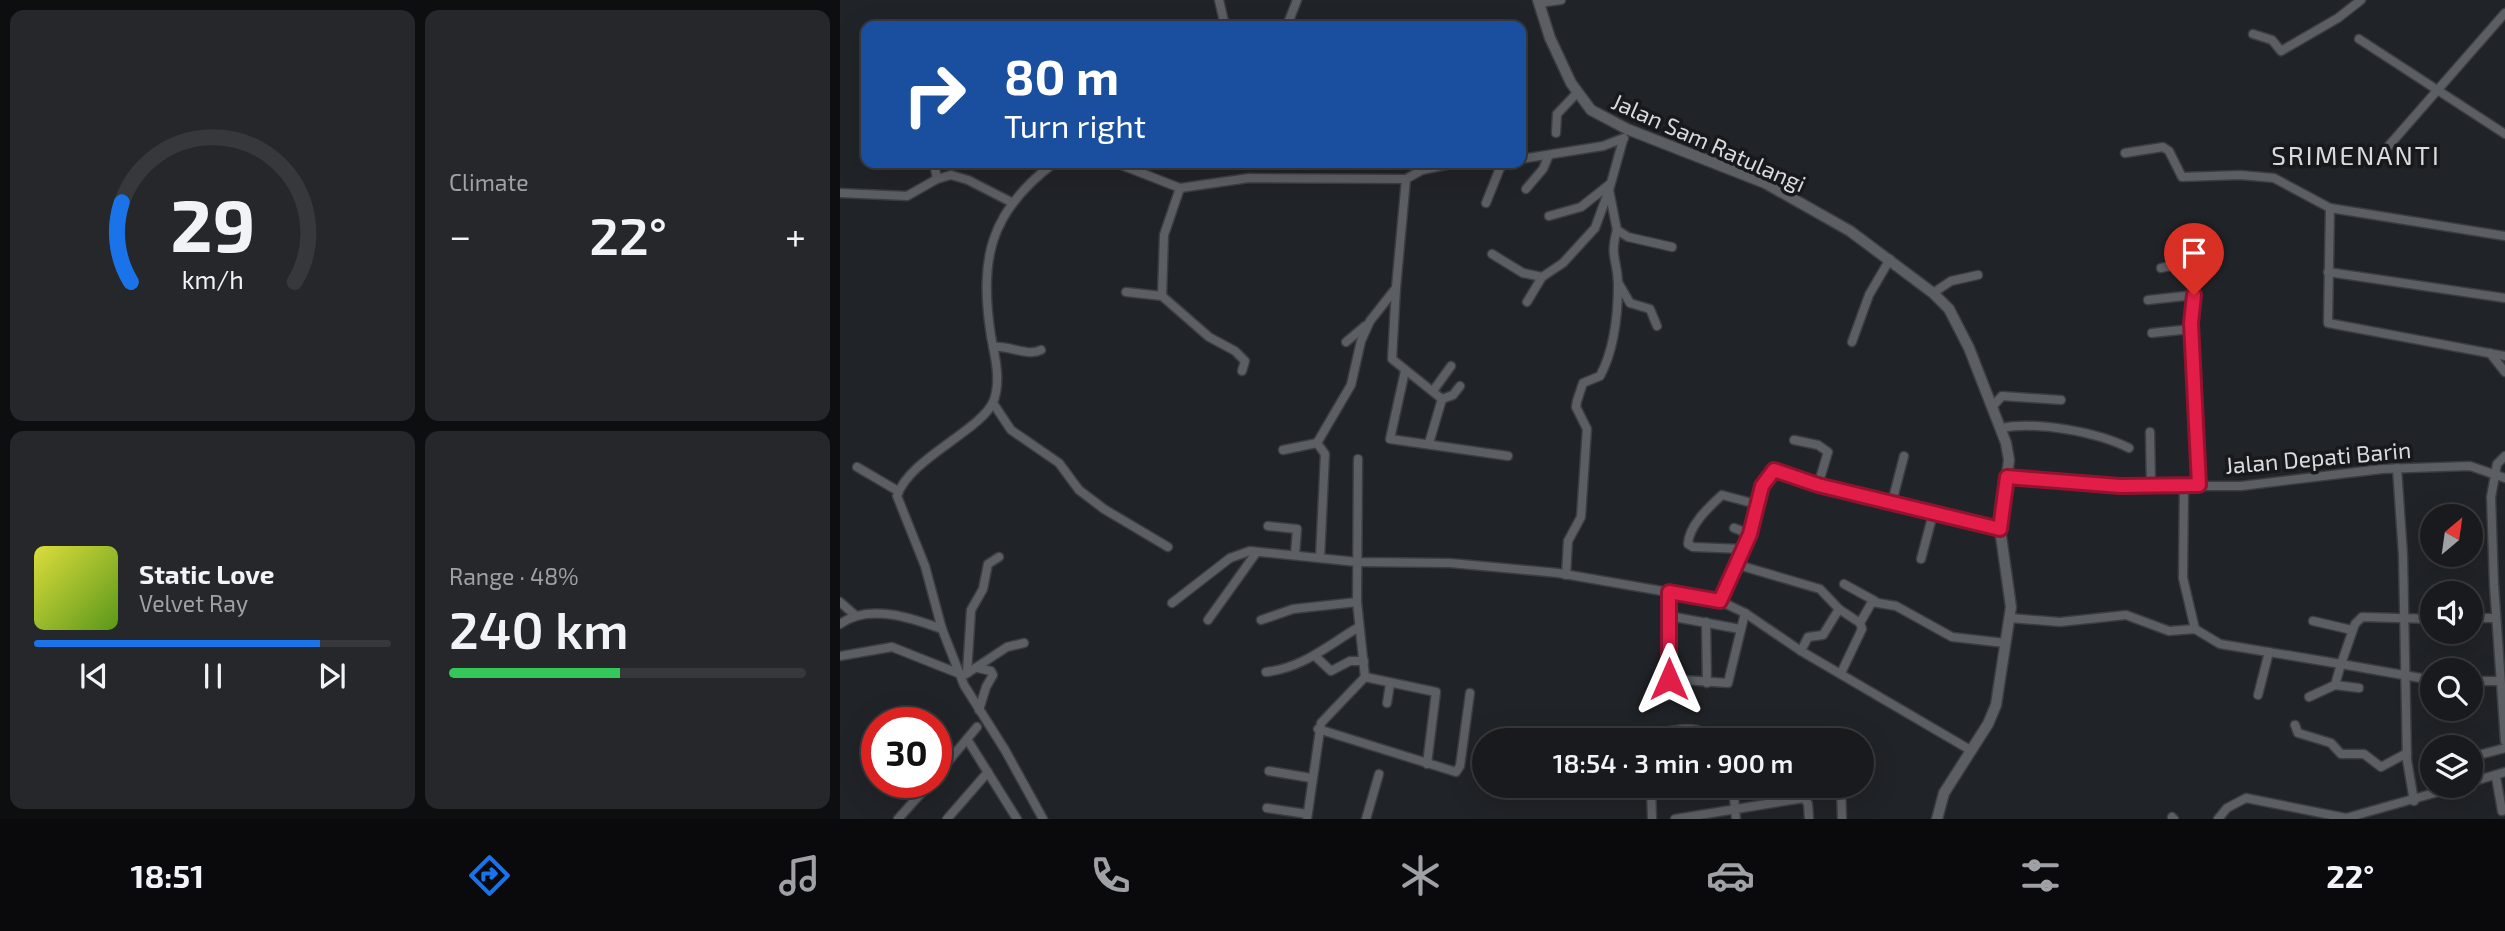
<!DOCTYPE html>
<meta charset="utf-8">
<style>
body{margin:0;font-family:"Exo 2",sans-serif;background:#25272a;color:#f1f3f6;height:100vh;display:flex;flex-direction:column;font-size:26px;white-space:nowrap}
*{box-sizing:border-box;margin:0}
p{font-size:23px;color:#9fa1a4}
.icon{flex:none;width:38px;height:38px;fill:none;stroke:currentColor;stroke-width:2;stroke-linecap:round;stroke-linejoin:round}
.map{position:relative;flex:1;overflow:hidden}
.side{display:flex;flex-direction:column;gap:10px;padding:10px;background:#0d0e10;width:840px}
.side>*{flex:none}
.banner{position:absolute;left:21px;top:21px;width:665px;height:147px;border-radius:14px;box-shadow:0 7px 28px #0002,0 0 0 2px #36383b;background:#1a4fa0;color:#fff;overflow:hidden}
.needle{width:46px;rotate:29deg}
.fabs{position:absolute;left:1580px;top:504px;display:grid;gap:14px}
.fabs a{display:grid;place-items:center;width:63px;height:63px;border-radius:50%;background:#181a1d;box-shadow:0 7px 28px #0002,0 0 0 2px #36383b;font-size:35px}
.speed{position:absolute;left:21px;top:707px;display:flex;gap:14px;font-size:35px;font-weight:700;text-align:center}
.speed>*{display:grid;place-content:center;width:91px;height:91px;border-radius:50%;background:#181a1d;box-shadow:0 7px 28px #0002,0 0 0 2px #36383b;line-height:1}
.speed .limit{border:10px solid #d22;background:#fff;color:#111}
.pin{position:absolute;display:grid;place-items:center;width:60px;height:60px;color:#fff;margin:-72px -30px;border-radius:50% 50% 50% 0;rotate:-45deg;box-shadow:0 0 7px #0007}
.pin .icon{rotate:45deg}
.me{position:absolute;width:77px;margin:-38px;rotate:0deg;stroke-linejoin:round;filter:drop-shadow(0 0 5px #0008)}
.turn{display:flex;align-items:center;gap:24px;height:147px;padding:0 28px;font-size:32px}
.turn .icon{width:91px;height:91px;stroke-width:2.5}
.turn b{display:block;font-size:49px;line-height:60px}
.big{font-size:52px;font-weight:600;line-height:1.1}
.side .card{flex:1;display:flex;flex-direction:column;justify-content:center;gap:10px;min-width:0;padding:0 24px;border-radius:14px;background:#25272a}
.side .dial{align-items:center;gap:0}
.dial svg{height:182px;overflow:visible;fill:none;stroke:#36383b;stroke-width:7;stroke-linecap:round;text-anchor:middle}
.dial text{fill:#f1f3f6;stroke:none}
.song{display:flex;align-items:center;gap:21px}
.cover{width:84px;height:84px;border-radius:10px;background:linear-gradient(135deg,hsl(60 70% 55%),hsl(90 70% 35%))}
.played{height:7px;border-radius:4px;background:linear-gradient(90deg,#1a73e8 80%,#36383b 80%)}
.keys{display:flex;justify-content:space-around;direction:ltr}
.heat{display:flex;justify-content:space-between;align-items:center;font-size:38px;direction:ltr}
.charge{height:10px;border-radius:5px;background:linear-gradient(90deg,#34c759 48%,#36383b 0)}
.side .tiles{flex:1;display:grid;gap:10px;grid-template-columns:repeat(2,1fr)}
.trip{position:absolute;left:632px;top:728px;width:402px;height:70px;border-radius:35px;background:#181a1d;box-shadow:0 7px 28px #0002,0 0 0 2px #36383b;font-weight:600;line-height:70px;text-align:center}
.tab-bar{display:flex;height:112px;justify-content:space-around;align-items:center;background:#0a0a0c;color:#9fa1a4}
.tab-bar .icon{width:49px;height:49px}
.tab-bar .selected{color:#1a73e8}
.tab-bar b{font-size:32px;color:#f1f3f6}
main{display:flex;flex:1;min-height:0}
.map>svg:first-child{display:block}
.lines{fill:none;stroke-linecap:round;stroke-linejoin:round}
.minor-casing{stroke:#3b3d41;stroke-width:11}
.tertiary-casing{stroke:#3b3d41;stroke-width:13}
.minor{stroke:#5b5e63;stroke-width:8}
.tertiary{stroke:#5b5e63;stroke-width:10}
.route-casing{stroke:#92132f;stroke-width:18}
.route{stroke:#e11d48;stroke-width:12}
.labels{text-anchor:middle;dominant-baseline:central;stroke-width:7;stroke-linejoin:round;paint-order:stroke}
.street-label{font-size:23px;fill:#d8dadd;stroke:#17191d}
.quarter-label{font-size:26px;letter-spacing:2px;fill:#d8dadd;stroke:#17191d}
</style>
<main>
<section class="side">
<div class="tiles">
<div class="card dial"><svg viewBox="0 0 100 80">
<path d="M14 69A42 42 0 1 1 86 69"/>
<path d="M14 69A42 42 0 0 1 10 34" stroke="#1a73e8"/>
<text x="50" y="56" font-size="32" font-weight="700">29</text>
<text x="50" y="72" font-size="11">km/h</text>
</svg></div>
<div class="card"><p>Climate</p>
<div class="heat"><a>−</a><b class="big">22°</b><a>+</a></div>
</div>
<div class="card">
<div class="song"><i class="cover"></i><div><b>Static Love</b><p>Velvet Ray</p></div></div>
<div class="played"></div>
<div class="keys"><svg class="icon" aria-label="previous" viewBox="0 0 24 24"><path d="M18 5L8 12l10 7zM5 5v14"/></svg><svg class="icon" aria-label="pause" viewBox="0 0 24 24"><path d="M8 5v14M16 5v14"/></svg><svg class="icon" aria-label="next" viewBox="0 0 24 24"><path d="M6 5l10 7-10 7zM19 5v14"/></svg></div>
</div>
<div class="card"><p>Range · 48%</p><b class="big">240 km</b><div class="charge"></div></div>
</div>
</section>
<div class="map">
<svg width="1665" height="819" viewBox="0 0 1665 819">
<rect width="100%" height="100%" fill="#202327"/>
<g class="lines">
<g class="minor-casing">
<g id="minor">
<path d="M 379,0 L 385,26"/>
<path d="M 699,3 L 721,0"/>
<path d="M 447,26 L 457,0"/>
<path d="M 1413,34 L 1432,40 L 1441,51 L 1498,18 L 1521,0"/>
<path d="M 1519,39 L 1665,134"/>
<path d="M 716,133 L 717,114 L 737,93"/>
<path d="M 783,140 L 769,190 L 777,230 L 788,237 L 832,247"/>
<path d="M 1545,150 L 1665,13"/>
<path d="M 1285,153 L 1323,147 L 1329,151 L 1342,177 L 1400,175 L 1434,178 L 1490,208 L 1665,236"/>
<path d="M 681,159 L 763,146 L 784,138"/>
<path d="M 94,163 L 97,179"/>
<path d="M 276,163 L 340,188 L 409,178 L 566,179 L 582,170 L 615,163"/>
<path d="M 686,189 L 703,169 L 709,155"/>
<path d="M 0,193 L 67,196 L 97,179 L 111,175 L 128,180 L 173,203"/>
<path d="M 646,203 L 662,163"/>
<path d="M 1490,208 L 1488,323 L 1665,356"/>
<path d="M 709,216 L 741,207 L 770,184"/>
<path d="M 652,254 L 683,273 L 702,277 L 723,263 L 755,228 L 769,190"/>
<path d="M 1321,268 L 1339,264 L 1353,266 L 1356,272 L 1351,323 L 1359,485"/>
<path d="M 1488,272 L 1665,298"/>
<path d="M 779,284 L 790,303 L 810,309 L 817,326"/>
<path d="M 556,288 L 552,359 L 602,399 L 589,443"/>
<path d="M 286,292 L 322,296 L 324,235 L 340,188"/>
<path d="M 1093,293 L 1111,281 L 1138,275"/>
<path d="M 322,296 L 369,337 L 395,351 L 405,361 L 402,371"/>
<path d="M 1308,300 L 1354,295"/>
<path d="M 687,302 L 702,277"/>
<path d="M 1312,333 L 1351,329"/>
<path d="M 506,342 L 525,326"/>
<path d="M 1012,342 L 1029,295 L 1050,259"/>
<path d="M 153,347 C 170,345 186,357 201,350"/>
<path d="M 1650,353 L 1665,372"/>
<path d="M 565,371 L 550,439 L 668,456"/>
<path d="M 593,391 L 611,366"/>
<path d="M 602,399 L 613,395 L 620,386"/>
<path d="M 153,403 L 171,430 L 219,463 L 239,490 L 264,509 L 328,547"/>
<path d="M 1153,406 L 1162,396 L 1221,400"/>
<path d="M 1161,428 C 1197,421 1257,432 1289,448"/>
<path d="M 1310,432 L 1311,486"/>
<path d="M 954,440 L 978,445 L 988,452 L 978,485"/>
<path d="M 443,450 L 477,443"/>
<path d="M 1665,456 L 1657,464 L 1651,497 L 1654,585 L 1665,741"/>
<path d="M 17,467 L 58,491"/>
<path d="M 1557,468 L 1563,555 L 1567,760 L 1574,801"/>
<path d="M 1167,477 L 1299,486 L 1401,486 L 1542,469 L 1630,466 L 1665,478"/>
<path d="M 1344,485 L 1343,578 L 1355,629"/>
<path d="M 1052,502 L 1064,456"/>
<path d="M 428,526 L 457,529 L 455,555"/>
<path d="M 894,528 L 910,534"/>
<path d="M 903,549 L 853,547 L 848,544 C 849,525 869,507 882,495 L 916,504"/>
<path d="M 480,558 L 485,454 L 477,443 L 511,385 L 521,341 L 530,321 L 556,288 L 566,179"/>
<path d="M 1081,559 L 1093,514"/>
<path d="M 895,564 L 980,589 L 999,609 L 1020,623 L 1022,629 L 1001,673"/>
<path d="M 726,575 L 728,541 L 741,517 L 746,443 L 747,429 L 736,407 L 737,401 L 743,383 L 760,376 C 774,350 778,314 778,284 C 778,260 769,258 777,230"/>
<path d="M 1004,584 L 1035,601"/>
<path d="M 880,601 L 910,534 L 922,486 L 934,470 L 978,485 L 1160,529"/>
<path d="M 0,602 L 16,616"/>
<path d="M 332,603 L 390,558 L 410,551 L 517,562 L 610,563 L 718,573 L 880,601 L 905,613 L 961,651 L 1132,751"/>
<path d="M 829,616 L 900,629"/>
<path d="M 1170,618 L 1220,622 L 1286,615 L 1329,631 L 1355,629 L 1380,644 L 1501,664 L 1515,624 L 1522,617 L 1592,619"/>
<path d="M 1631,618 L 1656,618"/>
<path d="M 368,620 L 416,553"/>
<path d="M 421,620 L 453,609 L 517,602"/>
<path d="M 1473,621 L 1512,630"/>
<path d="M 866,622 L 867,683"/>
<path d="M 1020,623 L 1032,602 L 1056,606 L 1112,637 L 1165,643"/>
<path d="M 0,624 C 29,603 72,618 102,629"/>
<path d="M 961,651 L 968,637 L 983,635 L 999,609"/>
<path d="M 0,656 L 52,647 L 120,674"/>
<path d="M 475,656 L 491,671 L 510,661 L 524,661"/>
<path d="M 138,668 L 151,671 L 153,675 L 146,687 L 139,710"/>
<path d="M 426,672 C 463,668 488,645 519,627"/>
<path d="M 127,673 L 131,610 L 143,589 L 148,564 L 159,557"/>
<path d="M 126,674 L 167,647 L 184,643"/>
<path d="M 525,677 L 596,692 L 587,764"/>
<path d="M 829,679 L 888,683 L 905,613"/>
<path d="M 1631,681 L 1660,681"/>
<path d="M 1519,688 L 1495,685 L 1501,664 L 1592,680"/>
<path d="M 1418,695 L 1429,652"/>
<path d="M 828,696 L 829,591"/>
<path d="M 1469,697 L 1495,685"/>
<path d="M 547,703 L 550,684"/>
<path d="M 1455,725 L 1458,733 L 1491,743 L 1501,754 L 1524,754 L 1541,767 L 1567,753"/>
<path d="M 478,729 L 616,772 L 620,766 L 630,693"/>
<path d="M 127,739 L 177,819"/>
<path d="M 807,740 C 815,731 851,726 862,732 L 864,740"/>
<path d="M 1631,757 L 1665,748"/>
<path d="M 429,771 L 471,778"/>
<path d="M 96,776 L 137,727"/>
<path d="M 1656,777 L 1662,811"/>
<path d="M 1631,782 L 1665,772"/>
<path d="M 811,786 L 812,819"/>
<path d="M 893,786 L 896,819"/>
<path d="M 1001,786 L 1002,819"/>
<path d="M 427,808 L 467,814"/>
<path d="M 1332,817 L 1334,819"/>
<path d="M 58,819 L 91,782"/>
<path d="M 107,819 L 148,772"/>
<path d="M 203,819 L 165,750 L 124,685 L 102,629 L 85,566 L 57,496 C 69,458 143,430 154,400 C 161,379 155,357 151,336 C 139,260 149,212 214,163"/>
<path d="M 467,819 L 481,723 L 525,677 L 517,602 L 518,459"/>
<path d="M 526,819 L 539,774"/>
<path d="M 835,819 L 964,798 L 968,804 L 969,819"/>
<path d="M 1378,819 L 1387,808 L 1406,798 L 1506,818 L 1619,786"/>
</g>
</g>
<g class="tertiary-casing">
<path id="tertiary" d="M 698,0 L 710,38 L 731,83 L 751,110 L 787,129 L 925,183 L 1010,231 L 1093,293 L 1109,309 L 1129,348 L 1166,443 L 1169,460 L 1160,529 L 1171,607 L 1156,705 L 1148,724 L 1104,793 L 1097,819"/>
</g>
<use href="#minor" class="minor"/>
<use href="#tertiary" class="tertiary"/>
</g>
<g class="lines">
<g class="route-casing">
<path id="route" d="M 829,679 L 829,592 L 880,601 L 910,534 L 922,486 L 934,470 L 978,485 L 1160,529 L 1167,477 L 1280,486 L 1359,485 L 1351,323 L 1354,295"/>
</g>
<use href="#route" class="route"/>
</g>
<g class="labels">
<g class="street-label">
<text transform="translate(869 142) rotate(24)">Jalan Sam Ratulangi</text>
<text transform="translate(1478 457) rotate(-5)">Jalan Depati Barin</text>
</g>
<g class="quarter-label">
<text x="1516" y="154">SRIMENANTI</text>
</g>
</g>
</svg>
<div class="fabs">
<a><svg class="needle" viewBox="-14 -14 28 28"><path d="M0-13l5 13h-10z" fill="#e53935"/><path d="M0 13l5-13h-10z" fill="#9fa1a4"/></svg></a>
<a><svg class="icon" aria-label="sound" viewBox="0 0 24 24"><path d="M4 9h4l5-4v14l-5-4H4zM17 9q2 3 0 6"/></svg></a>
<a><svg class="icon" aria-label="search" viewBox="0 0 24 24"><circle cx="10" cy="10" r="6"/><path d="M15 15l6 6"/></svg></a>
<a><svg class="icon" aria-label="layers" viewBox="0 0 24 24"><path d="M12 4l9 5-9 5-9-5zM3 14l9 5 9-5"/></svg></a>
</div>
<div class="speed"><div class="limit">30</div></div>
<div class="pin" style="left:1354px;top:295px;background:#d93025"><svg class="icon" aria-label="arrive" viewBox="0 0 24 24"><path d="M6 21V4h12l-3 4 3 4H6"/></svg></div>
<svg class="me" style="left:829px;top:679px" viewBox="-20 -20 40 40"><path d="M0-17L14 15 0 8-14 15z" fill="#e11d48" stroke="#fff" stroke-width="4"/></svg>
<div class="trip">18:54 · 3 min · 900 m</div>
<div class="banner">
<div class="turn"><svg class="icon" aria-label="right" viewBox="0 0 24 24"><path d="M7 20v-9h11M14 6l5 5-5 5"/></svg><div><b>80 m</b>Turn right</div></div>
</div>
</div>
</main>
<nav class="tab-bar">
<b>18:51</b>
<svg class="icon selected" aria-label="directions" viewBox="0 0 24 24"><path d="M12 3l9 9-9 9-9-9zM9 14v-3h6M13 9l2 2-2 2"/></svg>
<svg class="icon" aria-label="music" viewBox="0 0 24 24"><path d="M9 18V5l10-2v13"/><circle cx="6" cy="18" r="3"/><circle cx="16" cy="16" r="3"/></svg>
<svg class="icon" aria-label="phone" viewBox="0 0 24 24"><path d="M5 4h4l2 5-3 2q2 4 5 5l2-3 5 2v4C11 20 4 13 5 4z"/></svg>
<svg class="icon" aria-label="climate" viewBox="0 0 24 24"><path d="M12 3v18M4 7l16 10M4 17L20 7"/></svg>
<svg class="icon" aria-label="car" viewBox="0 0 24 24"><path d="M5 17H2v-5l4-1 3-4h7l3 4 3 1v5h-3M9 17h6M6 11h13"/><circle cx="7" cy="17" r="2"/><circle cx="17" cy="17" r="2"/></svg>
<svg class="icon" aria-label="filters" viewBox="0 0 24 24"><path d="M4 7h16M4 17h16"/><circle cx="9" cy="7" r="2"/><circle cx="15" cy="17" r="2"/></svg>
<b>22°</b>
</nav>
